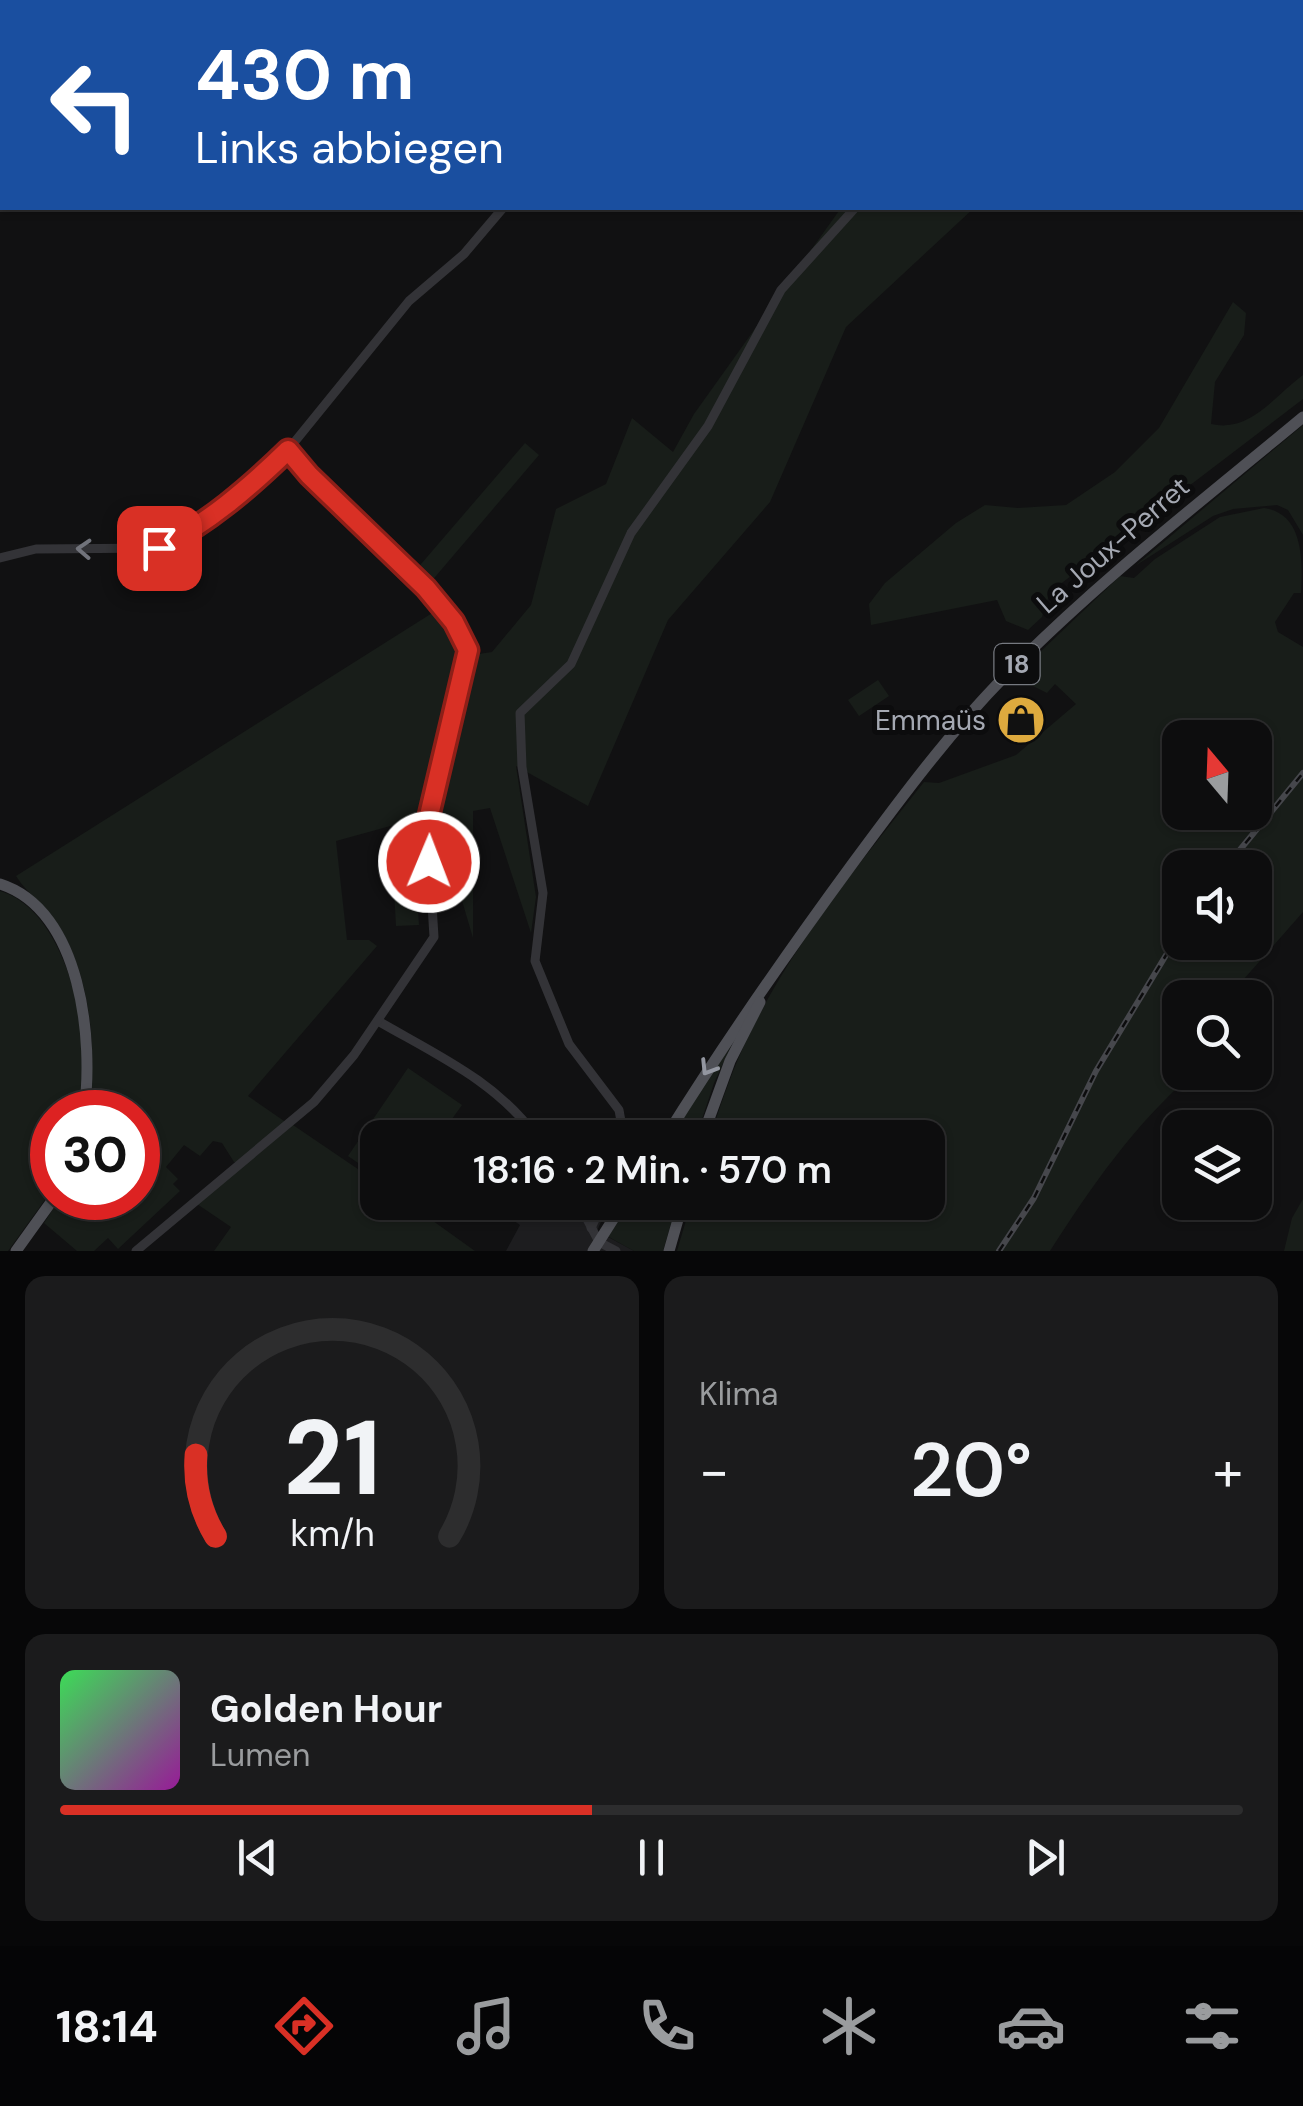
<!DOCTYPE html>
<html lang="de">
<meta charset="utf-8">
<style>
body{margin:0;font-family:"DM Sans",sans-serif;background:#1b1b1c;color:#f1f3f6;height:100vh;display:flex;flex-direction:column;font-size:38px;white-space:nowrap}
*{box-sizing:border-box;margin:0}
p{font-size:32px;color:#9a9c9e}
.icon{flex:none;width:55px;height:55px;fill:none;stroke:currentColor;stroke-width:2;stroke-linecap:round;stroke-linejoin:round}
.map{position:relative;height:1251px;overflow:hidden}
.side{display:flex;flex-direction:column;gap:25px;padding:25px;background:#070708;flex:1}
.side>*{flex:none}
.hud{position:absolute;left:0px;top:0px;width:1305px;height:210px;box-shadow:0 2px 8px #0004,0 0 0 2px #2d2d2e;background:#1a4fa0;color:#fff;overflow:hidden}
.needle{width:65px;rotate:341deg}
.buttons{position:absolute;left:1162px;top:720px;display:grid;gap:20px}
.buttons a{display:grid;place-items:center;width:110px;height:110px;border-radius:20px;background:#0d0d0e;box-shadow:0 2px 8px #0004,0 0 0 2px #2d2d2e;font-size:50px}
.speed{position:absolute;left:30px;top:1090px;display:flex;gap:20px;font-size:50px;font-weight:700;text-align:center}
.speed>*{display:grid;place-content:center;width:130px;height:130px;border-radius:50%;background:#0d0d0e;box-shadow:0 2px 8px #0004,0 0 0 2px #2d2d2e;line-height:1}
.speed .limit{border:15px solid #d22;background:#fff;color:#111}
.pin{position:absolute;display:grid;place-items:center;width:85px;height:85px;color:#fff;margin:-42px;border-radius:20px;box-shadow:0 5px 15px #0006}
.me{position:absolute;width:110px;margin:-55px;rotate:1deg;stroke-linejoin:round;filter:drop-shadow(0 0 8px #0008)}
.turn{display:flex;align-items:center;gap:35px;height:210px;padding:0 30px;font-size:45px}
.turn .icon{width:130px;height:130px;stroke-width:2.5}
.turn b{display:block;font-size:70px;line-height:85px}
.big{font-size:75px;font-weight:600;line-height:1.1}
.side .tile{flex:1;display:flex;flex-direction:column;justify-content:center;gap:15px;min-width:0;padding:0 35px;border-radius:20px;background:#1b1b1c}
.side .dial{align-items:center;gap:0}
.dial svg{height:260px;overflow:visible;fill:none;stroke:#2d2d2e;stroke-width:7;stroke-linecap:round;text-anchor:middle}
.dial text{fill:#f1f3f6;stroke:none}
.song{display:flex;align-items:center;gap:30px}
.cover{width:120px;height:120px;border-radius:15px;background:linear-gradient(135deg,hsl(130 70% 55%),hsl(300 70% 35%))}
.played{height:10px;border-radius:5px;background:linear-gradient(90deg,#d93025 45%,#2d2d2e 45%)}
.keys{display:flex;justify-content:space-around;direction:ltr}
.heat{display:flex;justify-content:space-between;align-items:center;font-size:55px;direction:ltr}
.side .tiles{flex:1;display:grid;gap:25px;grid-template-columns:1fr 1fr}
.tile:last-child{grid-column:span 2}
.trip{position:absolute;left:360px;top:1120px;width:585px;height:100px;border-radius:20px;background:#0d0d0e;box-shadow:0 2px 8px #0004,0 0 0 2px #2d2d2e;font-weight:600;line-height:100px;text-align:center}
.menu{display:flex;height:160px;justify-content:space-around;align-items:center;background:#050506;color:#9a9c9e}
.menu .icon{width:70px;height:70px}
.menu .active{color:#d93025}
.menu b{font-size:45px;color:#f1f3f6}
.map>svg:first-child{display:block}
.built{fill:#1d1d1f}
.green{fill:#181d19;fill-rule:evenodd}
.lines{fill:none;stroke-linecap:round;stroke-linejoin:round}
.minor{stroke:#333337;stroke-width:9}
.major{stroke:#4f5056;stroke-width:11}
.rail-casing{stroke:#46474c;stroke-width:6}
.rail{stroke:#0c0c0d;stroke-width:2.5;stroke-dasharray:8;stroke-linecap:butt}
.oneway{stroke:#71737b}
.oneway2{stroke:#9396a0}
.route-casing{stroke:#8d1f18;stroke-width:25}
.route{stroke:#d93025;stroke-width:18}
.labels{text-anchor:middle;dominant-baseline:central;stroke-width:10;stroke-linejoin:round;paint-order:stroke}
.shield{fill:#0c0c0d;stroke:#767980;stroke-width:2.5}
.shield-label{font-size:25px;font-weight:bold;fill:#a4a8b2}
.street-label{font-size:28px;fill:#a4a8b2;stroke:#0c0c0d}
.poi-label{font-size:28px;fill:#a4a8b2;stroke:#0c0c0d;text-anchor:end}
</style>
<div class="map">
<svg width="1303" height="1251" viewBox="0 0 1303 1251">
<rect width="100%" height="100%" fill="#111112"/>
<path class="built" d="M 519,1202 L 609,1203 L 597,1231 L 634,1251 L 506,1251 L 520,1225 L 510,1218 Z"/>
<g class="green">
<path d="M 841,208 L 974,208 L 846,327 L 770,502 L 668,620 L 588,806 L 516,766 L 536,897 L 531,933 L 490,808 L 473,811 L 473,938 L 438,819 L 472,655 L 492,652 L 531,605 L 556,509 L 606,484 L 632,418 L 673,452 L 694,414 Z"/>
<path d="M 1233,302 L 1246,313 L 1244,335 L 1215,382 L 1211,424 C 1251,433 1274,396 1303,375 L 1303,399 L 1050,592 L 1042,617 L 1028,630 L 1006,621 L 997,600 L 871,625 L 869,604 L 885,583 L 956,523 L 985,505 L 1018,508 L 1066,505 L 1115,472 L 1159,428 Z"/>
<path d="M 1303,425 L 1303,535 L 1288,510 L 1277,505 L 1233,509 L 1213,516 L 1135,566 Z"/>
<path d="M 525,443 L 539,455 L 430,583 L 415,571 Z"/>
<path d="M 1264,508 C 1303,513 1303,559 1301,593 L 1294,593 L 1275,622 L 1278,632 L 1303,647 L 1303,912 L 1228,997 L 1180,998 L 1180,1072 L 1194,1073 C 1136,1122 1091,1187 1050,1251 L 677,1251 L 691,1203 L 928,1202 L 928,1138 L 710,1137 C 722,1101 734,1064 752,1029 C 796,940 862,860 924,782 L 939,783 L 1016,755 L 1076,704 L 1055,684 L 1047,693 L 1025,682 L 1018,673 L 1120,576 L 1134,578 L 1155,559 L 1220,517 ZM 1180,738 L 1255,738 L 1255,812 L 1180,812 ZM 1180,868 L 1255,868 L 1255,942 L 1180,942 Z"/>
<path d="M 437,610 L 454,633 L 462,651 L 462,665 L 446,710 L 423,817 L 336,841 L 347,940 L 369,940 L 377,946 L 248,1096 L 287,1123 L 238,1163 L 234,1162 L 222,1143 L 213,1141 L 200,1156 L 184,1145 L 166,1167 L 178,1179 L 173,1184 L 180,1191 L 118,1249 L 108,1238 L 94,1251 L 77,1251 L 44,1223 L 60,1198 L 138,1198 L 138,1112 L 88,1112 C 98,1053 91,975 57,923 C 46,905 27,894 16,876 Z"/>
<path d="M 878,680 L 889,696 L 859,716 L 848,700 Z"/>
<path d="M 413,834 L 419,925 L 396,926 L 391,836 Z"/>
<path d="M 0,891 C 51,906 74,979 82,1026 C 87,1053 81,1085 80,1112 L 52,1112 L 52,1190 L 8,1251 L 0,1251 Z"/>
<path d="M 738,1031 L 714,1083 L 696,1137 L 670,1138 Z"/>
<path d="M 408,1068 L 462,1105 L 439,1137 L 378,1138 L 377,1176 L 348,1156 Z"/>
<path d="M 293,1125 L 377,1182 L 378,1202 L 408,1203 L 475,1251 L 214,1251 L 231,1227 L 197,1204 Z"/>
<path d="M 1303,1199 L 1303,1251 L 1284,1251 L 1292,1218 Z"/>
<path d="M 628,1203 L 677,1203 L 663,1251 L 634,1251 L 607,1236 Z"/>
</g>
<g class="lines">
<g class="minor">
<path d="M 533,0 L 535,2"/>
<path d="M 985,2 L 987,0"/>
<path d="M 0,558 L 36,549 L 159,548 L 180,537 L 235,498 L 288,450 L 409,301 L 464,254 L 503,208"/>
<path d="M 378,1021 C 435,1054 498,1082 537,1138"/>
<path d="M 624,1138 L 619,1110 L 569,1044 L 535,961 L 543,893 L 522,767 L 520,713 L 571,664 L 631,533 L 708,426 L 781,290 L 855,208"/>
<path d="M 578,1202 L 599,1242 L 616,1251"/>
<path d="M 591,1228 L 603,1202"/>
<path d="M 136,1251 L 314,1102 L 354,1055 L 434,937 L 427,824 L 468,650 L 454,622 L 426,588 L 309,475 L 288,450"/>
</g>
<g class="major">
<path d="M 0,884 C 82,910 94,1042 84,1112"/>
<path d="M 665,1138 C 724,1043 787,953 853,863 C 901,798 949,733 1006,675 C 1097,582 1202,501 1303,417"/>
<path d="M 702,1138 L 730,1061 L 760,1002"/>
<path d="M 16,1251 L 54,1198"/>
<path d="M 593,1251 L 624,1202"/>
<path d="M 669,1251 L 683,1202"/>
</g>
<g class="rail-casing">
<g id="rail">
<path d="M 1225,868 L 1303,773"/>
<path d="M 999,1251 L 1034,1198 L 1096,1071 L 1180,932"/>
</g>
</g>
<use href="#rail" class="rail"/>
</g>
<defs><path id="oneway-chevron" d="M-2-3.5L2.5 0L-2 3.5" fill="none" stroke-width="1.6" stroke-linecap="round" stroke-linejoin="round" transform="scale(2.5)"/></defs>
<use class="oneway" href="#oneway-chevron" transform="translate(84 549) rotate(-177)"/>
<use class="oneway2" href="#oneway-chevron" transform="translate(708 1068) rotate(122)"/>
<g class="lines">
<g class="route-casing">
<path id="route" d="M 159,548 C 207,524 249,488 288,450 L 309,475 L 426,588 L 454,622 L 468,650 L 427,824 L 429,862"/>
</g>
<use href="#route" class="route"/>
</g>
<defs>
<g id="shop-disc" transform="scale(2.5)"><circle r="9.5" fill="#deaa3e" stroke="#0c0c0d"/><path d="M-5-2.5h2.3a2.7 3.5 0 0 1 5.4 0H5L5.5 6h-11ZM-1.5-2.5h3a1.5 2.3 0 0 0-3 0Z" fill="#111"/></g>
</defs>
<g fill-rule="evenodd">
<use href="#shop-disc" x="1021" y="720"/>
</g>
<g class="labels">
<rect class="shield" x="994.5" y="644" width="45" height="40" rx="8"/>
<g class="shield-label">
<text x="1017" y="664">18</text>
</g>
<g class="street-label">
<text transform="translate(1113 545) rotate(-41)">La Joux-Perret</text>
</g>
<g class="poi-label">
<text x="986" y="720">Emmaüs</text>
</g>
</g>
</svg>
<div class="buttons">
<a><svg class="needle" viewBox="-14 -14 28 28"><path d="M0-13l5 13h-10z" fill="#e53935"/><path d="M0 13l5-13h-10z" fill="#9a9c9e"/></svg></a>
<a><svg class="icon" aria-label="sound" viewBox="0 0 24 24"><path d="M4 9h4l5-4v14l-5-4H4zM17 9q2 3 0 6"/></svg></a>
<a><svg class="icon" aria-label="search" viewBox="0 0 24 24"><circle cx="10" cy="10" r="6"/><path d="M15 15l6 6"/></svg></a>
<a><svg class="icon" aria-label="layers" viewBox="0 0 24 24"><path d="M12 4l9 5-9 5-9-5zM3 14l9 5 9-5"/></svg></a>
</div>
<div class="speed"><div class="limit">30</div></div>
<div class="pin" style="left:159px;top:548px;background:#d93025"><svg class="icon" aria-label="arrive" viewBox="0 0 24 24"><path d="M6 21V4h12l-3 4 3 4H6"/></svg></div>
<svg class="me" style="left:429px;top:862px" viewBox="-20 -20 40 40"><circle r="17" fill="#d93025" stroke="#fff" stroke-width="3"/><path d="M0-11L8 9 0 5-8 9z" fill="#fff"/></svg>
<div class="trip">18:16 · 2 Min. · 570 m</div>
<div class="hud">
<div class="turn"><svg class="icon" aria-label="left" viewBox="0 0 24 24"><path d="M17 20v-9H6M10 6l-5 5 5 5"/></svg><div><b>430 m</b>Links abbiegen</div></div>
</div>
</div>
<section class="side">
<div class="tiles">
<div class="tile dial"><svg viewBox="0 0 100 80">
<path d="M14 69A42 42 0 1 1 86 69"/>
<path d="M14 69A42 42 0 0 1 8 44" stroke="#d93025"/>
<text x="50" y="56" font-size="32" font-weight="700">21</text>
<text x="50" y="72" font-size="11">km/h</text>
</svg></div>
<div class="tile"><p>Klima</p>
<div class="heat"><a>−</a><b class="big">20°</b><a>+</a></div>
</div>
<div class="tile">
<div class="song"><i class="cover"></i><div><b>Golden Hour</b><p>Lumen</p></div></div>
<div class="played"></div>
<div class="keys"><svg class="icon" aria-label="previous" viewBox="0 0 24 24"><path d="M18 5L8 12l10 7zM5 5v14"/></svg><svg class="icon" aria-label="pause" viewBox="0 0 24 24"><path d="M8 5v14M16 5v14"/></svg><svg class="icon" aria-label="next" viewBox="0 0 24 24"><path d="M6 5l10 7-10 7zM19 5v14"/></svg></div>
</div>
</div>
</section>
<nav class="menu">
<b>18:14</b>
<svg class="icon active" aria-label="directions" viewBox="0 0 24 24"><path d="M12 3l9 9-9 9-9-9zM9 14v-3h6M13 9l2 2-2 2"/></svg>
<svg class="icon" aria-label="music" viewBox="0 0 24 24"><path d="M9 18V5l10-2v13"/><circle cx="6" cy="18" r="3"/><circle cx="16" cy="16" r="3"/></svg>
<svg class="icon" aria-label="phone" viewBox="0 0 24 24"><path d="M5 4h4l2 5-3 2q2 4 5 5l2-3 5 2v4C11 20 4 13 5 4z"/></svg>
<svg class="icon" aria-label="climate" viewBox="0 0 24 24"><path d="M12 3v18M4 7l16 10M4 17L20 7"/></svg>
<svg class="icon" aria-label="car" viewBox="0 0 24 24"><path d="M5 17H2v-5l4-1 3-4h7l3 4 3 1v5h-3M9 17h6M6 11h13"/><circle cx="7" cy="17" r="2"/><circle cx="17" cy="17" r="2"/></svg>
<svg class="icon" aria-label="filters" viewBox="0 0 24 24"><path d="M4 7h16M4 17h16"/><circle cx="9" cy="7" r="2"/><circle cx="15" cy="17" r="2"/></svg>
</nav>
